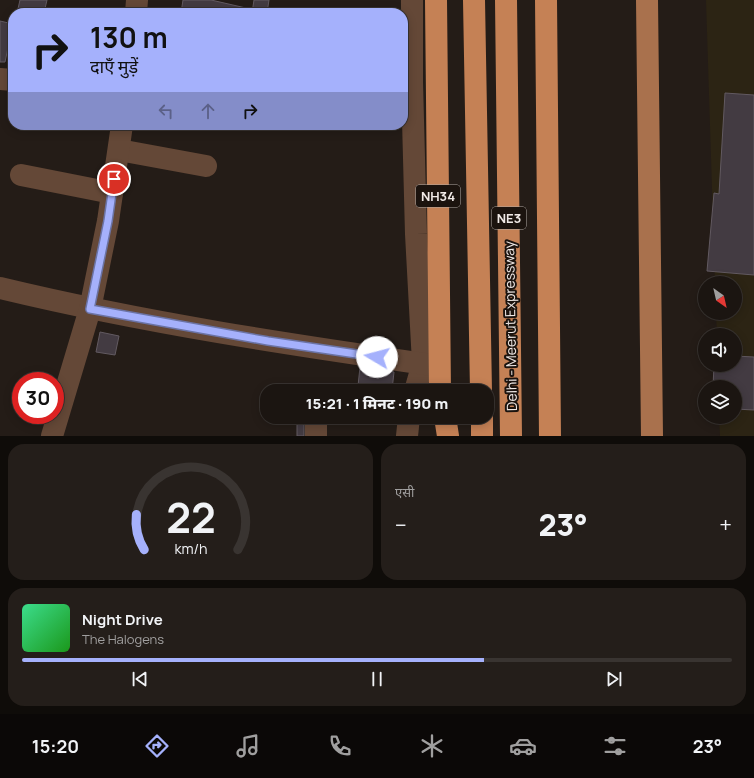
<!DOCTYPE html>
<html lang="hi">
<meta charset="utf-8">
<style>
body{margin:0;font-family:Manrope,"Noto Sans Devanagari",sans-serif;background:#241e1a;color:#f1f3f6;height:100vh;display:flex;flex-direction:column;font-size:15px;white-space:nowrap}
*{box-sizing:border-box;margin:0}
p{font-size:13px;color:#a09f9f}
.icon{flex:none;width:22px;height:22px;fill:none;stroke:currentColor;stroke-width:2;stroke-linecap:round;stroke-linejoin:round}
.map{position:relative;height:436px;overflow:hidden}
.details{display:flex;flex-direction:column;gap:8px;padding:8px;background:#0f0c09;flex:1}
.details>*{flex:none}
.top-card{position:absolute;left:8px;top:8px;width:400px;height:122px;border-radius:16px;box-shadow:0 2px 10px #0003,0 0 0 1px #393431;background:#a5b1fc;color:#111;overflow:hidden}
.needle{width:26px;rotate:146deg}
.tools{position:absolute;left:698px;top:276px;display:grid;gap:8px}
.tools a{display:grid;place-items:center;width:44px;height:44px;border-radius:50%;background:#1b1511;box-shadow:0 2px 10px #0003,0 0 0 1px #393431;font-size:20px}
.speed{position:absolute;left:12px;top:372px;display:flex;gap:8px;font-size:20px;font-weight:700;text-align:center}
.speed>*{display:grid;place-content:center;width:52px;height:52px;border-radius:50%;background:#1b1511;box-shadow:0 2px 10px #0003,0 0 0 1px #393431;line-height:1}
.speed .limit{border:6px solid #d22;background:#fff;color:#111}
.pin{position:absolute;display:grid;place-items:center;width:34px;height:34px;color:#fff;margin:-17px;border:2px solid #fff;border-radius:50%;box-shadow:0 1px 4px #0007}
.me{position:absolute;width:44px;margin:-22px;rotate:278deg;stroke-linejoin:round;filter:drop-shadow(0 0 3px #0008)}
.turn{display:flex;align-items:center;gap:14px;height:84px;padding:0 16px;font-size:18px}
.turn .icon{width:52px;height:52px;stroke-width:2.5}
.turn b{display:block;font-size:28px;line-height:34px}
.lanes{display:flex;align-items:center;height:38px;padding:0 16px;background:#0003;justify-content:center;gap:20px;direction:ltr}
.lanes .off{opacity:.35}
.big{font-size:30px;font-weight:800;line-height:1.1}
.details .card{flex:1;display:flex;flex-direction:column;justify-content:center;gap:6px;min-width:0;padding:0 14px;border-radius:16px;background:#241e1a}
.details .dial{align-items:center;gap:0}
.dial svg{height:104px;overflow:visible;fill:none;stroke:#393431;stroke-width:7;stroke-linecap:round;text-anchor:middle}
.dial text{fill:#f1f3f6;stroke:none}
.song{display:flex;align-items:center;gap:12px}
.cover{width:48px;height:48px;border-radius:6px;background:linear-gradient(135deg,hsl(150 70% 55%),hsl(120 70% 35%))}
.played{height:4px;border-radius:2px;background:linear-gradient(90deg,#a5b1fc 65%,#393431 65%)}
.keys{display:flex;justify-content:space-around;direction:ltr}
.heat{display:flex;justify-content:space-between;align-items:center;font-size:22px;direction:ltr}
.details .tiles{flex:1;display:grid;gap:8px;grid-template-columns:1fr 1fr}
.card:last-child{grid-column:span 2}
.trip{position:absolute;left:260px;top:384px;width:234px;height:40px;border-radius:16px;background:#1b1511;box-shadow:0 2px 10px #0003,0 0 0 1px #393431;font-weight:800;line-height:40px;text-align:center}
.dock{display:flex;height:64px;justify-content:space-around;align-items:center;background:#0b0807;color:#a09f9f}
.dock .icon{width:28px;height:28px}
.dock .on{color:#a5b1fc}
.dock b{font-size:18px;color:#f1f3f6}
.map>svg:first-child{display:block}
.industrial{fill:#2c2414}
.building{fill:#433b42;stroke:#625a61}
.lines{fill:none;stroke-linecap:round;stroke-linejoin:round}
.minor{stroke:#644837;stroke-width:22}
.major{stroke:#a9714d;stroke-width:22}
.highway{stroke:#c58155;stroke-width:22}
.route-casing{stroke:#6b73a4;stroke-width:10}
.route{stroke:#a5b1fc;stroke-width:7}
.labels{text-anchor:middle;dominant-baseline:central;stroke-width:4;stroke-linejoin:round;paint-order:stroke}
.shield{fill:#1b130e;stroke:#b0a9a5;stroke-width:1}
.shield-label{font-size:13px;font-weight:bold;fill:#f0e9e6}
.street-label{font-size:14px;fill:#f0e9e6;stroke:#1b130e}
</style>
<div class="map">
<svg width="754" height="436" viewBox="0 0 754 436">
<rect width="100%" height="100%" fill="#241c17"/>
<path class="industrial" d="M 706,0 L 754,0 L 754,436 L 720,436 L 719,417 L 735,417 L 735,335 L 717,335 L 716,313 L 735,313 L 735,283 L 715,283 Z"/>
<g class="building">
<path d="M 20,0 L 47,0 L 44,13 L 17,13 Z"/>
<path d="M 183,0 L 211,0 L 246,8 L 245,13 L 181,13 Z"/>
<path d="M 254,0 L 269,0 L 267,13 L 252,13 Z"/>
<path d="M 0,21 L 13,24 L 5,62 L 0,62 Z"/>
<path d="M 725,93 L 754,95 L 754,275 L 707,271 L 714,193 L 719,194 Z"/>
<path d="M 100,332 L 119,336 L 115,355 L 96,352 Z"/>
<path d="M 735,356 L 754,357 L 754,410 L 735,409 L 735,387 L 713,387 L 714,365 L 735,365 Z"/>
<path d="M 360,367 L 394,372 L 392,390 L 358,386 Z"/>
<rect x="297" y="419" width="7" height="17"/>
</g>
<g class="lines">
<g class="minor">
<path d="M 412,0 L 412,82 L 416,234 L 423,363 L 415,391"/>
<path d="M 136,13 L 137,0"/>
<path d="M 0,79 L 13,80"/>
<path d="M 119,150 L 206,166"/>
<path d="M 21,175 L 112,193"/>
<path d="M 0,288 C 145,323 292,345 439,366"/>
<path d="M 52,436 L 90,309 L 108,221 L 122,125"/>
<path d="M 316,436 L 316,417"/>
<path d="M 407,436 L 409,417"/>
</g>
<path class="major" d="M 647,0 L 652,436"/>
<g class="highway">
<path d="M 436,0 L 440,391"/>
<path d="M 474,0 L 481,391"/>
<path d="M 506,0 L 511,436"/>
<path d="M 546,0 L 550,436"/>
<path d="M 445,417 L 448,436"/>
<path d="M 482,417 L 482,436"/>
</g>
</g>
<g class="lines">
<g class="route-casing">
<path id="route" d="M 114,179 L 108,221 L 90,309 L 268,341 L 377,357"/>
</g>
<use href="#route" class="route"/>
</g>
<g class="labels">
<g class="shield">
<rect x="416" y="185" width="44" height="22" rx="3"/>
<rect x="492" y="207" width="34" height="22" rx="3"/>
</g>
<g class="shield-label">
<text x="438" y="196">NH34</text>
<text x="509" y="218">NE3</text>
</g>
<g class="street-label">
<text transform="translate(510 326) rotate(-91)">Delhi - Meerut Expressway</text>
</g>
</g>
</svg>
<div class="tools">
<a><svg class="needle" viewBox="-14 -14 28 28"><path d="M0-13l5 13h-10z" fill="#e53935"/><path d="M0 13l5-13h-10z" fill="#a09f9f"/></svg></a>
<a><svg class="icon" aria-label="sound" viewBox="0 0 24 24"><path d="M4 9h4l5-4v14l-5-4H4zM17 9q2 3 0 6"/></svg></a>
<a><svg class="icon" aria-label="layers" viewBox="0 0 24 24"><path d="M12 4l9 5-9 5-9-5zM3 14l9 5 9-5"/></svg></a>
</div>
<div class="speed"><div class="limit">30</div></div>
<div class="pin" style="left:114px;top:179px;background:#d93025"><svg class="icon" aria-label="arrive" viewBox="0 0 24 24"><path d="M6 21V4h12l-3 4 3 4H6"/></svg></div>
<svg class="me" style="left:377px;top:357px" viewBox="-20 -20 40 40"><circle r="19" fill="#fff"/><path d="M0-13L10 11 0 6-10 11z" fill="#a5b1fc"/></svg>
<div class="trip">15:21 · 1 मिनट · 190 m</div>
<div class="top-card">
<div class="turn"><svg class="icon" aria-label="right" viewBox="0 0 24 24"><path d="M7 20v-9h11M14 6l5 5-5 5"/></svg><div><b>130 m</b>दाएँ मुड़ें</div></div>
<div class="lanes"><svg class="icon off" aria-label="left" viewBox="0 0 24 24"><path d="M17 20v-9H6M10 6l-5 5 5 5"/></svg><svg class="icon off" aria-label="ahead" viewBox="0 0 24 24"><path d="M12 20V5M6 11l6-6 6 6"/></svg><svg class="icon" aria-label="right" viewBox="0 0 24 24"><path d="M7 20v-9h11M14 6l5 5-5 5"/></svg></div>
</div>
</div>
<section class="details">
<div class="tiles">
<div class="card dial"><svg viewBox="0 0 100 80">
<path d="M14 69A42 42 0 1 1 86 69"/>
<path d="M14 69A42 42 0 0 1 8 42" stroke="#a5b1fc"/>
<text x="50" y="56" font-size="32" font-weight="700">22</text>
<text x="50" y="72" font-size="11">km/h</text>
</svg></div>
<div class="card"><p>एसी</p>
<div class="heat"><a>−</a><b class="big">23°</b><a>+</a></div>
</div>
<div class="card">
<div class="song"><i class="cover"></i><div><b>Night Drive</b><p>The Halogens</p></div></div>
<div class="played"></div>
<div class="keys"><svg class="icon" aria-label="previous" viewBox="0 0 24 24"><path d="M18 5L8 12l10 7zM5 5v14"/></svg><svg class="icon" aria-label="pause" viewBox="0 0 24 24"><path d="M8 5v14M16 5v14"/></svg><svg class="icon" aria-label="next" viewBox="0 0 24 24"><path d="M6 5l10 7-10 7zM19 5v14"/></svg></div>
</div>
</div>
</section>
<nav class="dock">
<b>15:20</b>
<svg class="icon on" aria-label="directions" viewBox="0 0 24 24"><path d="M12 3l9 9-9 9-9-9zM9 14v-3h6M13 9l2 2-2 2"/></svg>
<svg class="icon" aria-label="music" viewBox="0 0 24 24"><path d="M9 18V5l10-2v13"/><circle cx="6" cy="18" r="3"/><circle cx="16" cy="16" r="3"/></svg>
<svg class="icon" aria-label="phone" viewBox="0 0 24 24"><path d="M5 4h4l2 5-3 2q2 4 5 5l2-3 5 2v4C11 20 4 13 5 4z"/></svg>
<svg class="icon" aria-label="climate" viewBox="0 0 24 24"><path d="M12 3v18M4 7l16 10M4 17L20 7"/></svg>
<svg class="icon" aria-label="car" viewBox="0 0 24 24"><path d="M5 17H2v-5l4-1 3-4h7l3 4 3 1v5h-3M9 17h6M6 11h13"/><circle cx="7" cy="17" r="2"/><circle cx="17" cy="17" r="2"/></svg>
<svg class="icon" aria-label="filters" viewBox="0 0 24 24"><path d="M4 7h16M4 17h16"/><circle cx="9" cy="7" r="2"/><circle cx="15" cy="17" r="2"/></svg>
<b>23°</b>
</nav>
